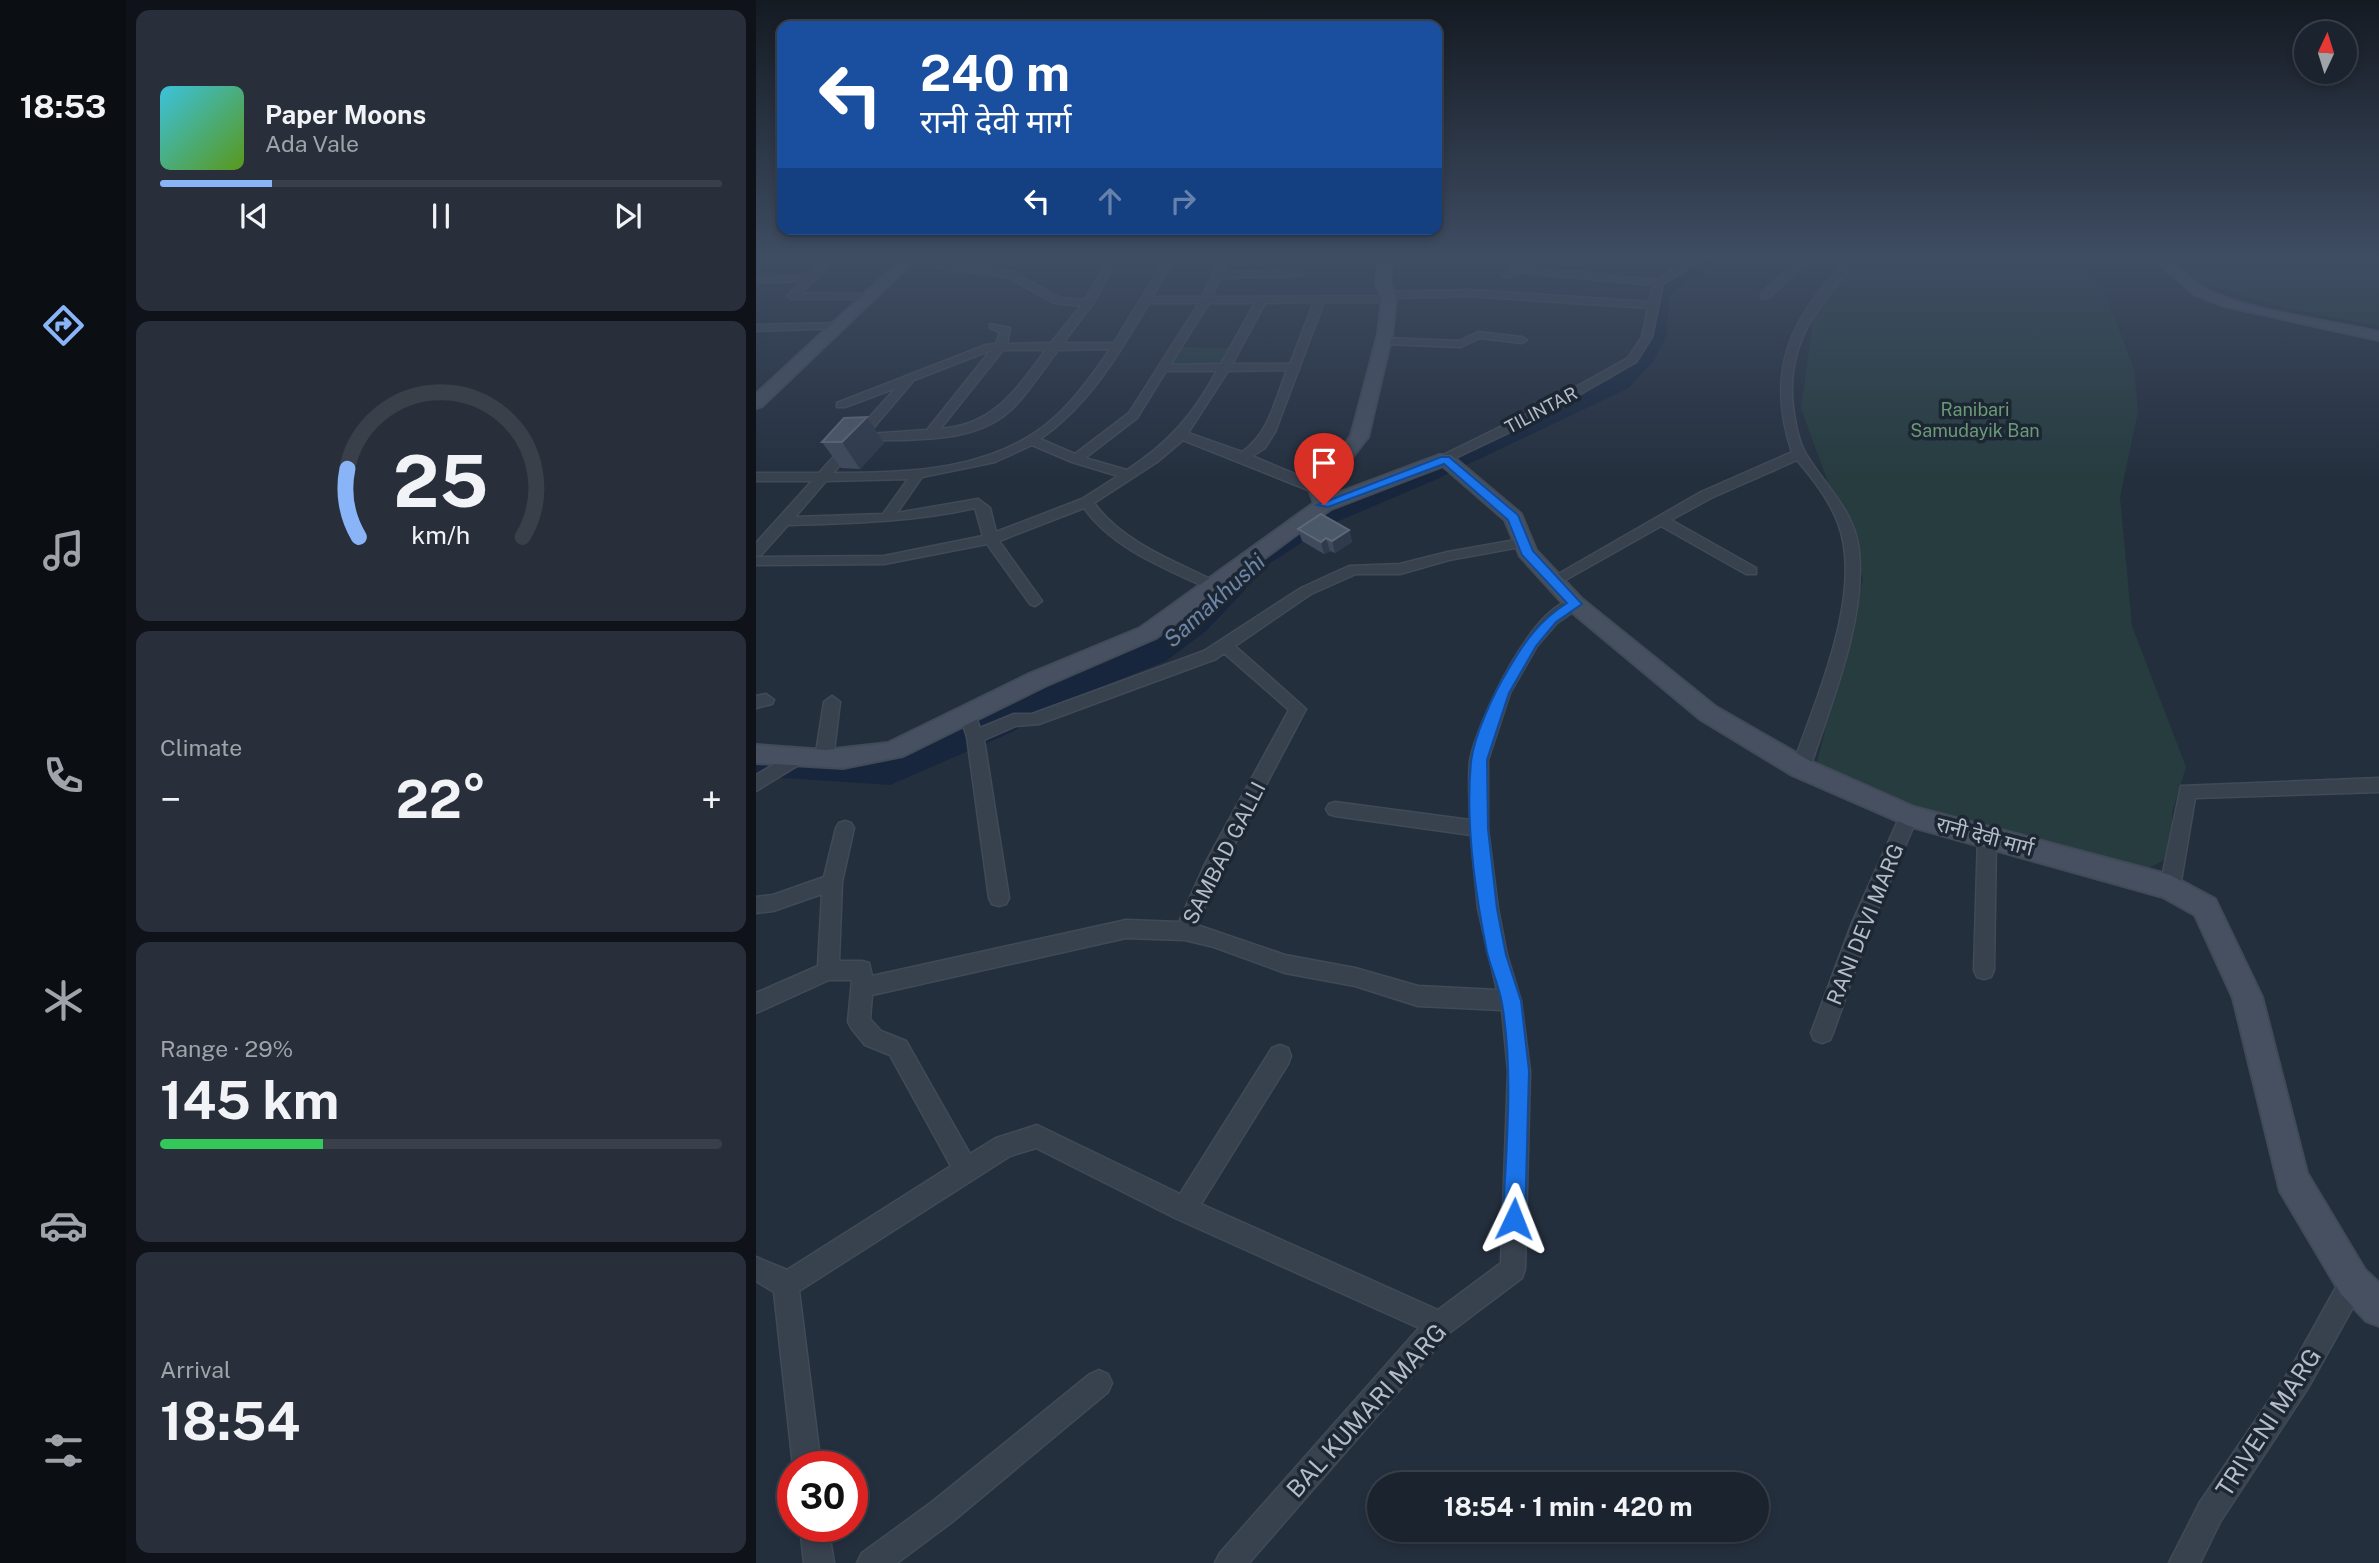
<!DOCTYPE html>
<meta charset="utf-8">
<style>
body{margin:0;font-family:"Public Sans","Noto Sans Devanagari",sans-serif;background:#282f3a;color:#f1f3f6;height:100vh;display:flex;flex-direction:column;font-size:26px;white-space:nowrap}
*{box-sizing:border-box;margin:0}
p{font-size:23px;color:#a0a4aa}
.icon{flex:none;width:38px;height:38px;fill:none;stroke:currentColor;stroke-width:2;stroke-linecap:round;stroke-linejoin:round}
.map{position:relative;flex:1;overflow:hidden}
.drawer{display:flex;flex-direction:column;gap:10px;padding:10px;background:#0f1319;width:630px}
.drawer>*{flex:none}
.hud{position:absolute;left:21px;top:21px;width:665px;height:214px;border-radius:14px;box-shadow:0 4px 10px #0003,0 0 0 2px #39404a;background:#1a4fa0;color:#fff;overflow:hidden}
.needle{width:46px;rotate:4deg}
.buttons{position:absolute;left:1538px;top:21px;display:grid;gap:14px}
.buttons a{display:grid;place-items:center;width:63px;height:63px;border-radius:50%;background:#1b232e;box-shadow:0 4px 10px #0003,0 0 0 2px #39404a;font-size:35px}
.speed{position:absolute;left:21px;top:1451px;display:flex;gap:14px;font-size:35px;font-weight:700;text-align:center}
.speed>*{display:grid;place-content:center;width:91px;height:91px;border-radius:50%;background:#1b232e;box-shadow:0 4px 10px #0003,0 0 0 2px #39404a;line-height:1}
.speed .limit{border:10px solid #d22;background:#fff;color:#111}
.pin{position:absolute;display:grid;place-items:center;width:60px;height:60px;color:#fff;margin:-72px -30px;border-radius:50% 50% 50% 0;rotate:-45deg;box-shadow:0 0 7px #0007}
.pin .icon{rotate:45deg}
.me{position:absolute;width:77px;margin:-38px;rotate:2deg;stroke-linejoin:round;filter:drop-shadow(0 0 5px #0008)}
.turn{display:flex;align-items:center;gap:24px;height:147px;padding:0 28px;font-size:32px}
.turn .icon{width:91px;height:91px;stroke-width:2.5}
.turn b{display:block;font-size:49px;line-height:60px}
.lanes{display:flex;align-items:center;height:66px;padding:0 28px;background:#0003;justify-content:center;gap:35px;direction:ltr}
.lanes .off{opacity:.35}
.big{font-size:52px;font-weight:700;line-height:1.1}
.drawer .card{flex:1;display:flex;flex-direction:column;justify-content:center;gap:10px;min-width:0;padding:0 24px;border-radius:14px;background:#282f3a}
.drawer .dial{align-items:center;gap:0}
.dial svg{height:182px;overflow:visible;fill:none;stroke:#39404a;stroke-width:7;stroke-linecap:round;text-anchor:middle}
.dial text{fill:#f1f3f6;stroke:none}
.song{display:flex;align-items:center;gap:21px}
.cover{width:84px;height:84px;border-radius:10px;background:linear-gradient(135deg,hsl(190 70% 55%),hsl(90 70% 35%))}
.played{height:7px;border-radius:4px;background:linear-gradient(90deg,#8ab4f8 20%,#39404a 20%)}
.keys{display:flex;justify-content:space-around;direction:ltr}
.heat{display:flex;justify-content:space-between;align-items:center;font-size:38px;direction:ltr}
.charge{height:10px;border-radius:5px;background:linear-gradient(90deg,#34c759 29%,#39404a 0)}
.trip{position:absolute;left:611px;top:1472px;width:402px;height:70px;border-radius:35px;background:#1b232e;box-shadow:0 4px 10px #0003,0 0 0 2px #39404a;font-weight:700;line-height:70px;text-align:center}
main{display:flex;flex:1;min-height:0}
.dock{display:flex;flex-direction:column;width:126px;justify-content:space-around;align-items:center;background:#0b0e12;color:#a0a4aa}
.dock .icon{width:49px;height:49px}
.dock .current{color:#8ab4f8}
.dock b{font-size:32px;color:#f1f3f6}
.map>svg:first-child{display:block}
.green{fill:#263c3f}
.lines{fill:none;stroke-linecap:round;stroke-linejoin:round}
.river{fill:#17263c;fill-rule:evenodd}
.street-casing{stroke:#414a57;stroke-width:3}
.secondary-casing{stroke:#414a57;stroke-width:4}
.street{fill:#38414e;fill-rule:evenodd}
.secondary{fill:#465061;fill-rule:evenodd}
.wall{fill:#3f4b5c}
.shaded-wall{fill:#2f3b4b}
.building{fill:#4b5868;stroke:#5c6777;stroke-width:2}
.route{fill:#1a73e8;stroke:#114b97;stroke-width:2}
.labels{text-anchor:middle;dominant-baseline:central;stroke-width:7;stroke-linejoin:round;paint-order:stroke}
.far-park-label{font-size:18px;fill:#6b9a76;stroke:#1d2633}
.far-street-label{font-size:18px;fill:#b4bcc9;stroke:#1d2633}
.street-label{font-size:21px;fill:#b4bcc9;stroke:#1d2633}
.water-label{font-size:23px;font-style:italic;fill:#6d86a8;stroke:#1d2633}
.near-street-label{font-size:24px;fill:#b4bcc9;stroke:#1d2633}
</style>
<main>
<nav class="dock">
<b>18:53</b>
<svg class="icon current" aria-label="directions" viewBox="0 0 24 24"><path d="M12 3l9 9-9 9-9-9zM9 14v-3h6M13 9l2 2-2 2"/></svg>
<svg class="icon" aria-label="music" viewBox="0 0 24 24"><path d="M9 18V5l10-2v13"/><circle cx="6" cy="18" r="3"/><circle cx="16" cy="16" r="3"/></svg>
<svg class="icon" aria-label="phone" viewBox="0 0 24 24"><path d="M5 4h4l2 5-3 2q2 4 5 5l2-3 5 2v4C11 20 4 13 5 4z"/></svg>
<svg class="icon" aria-label="climate" viewBox="0 0 24 24"><path d="M12 3v18M4 7l16 10M4 17L20 7"/></svg>
<svg class="icon" aria-label="car" viewBox="0 0 24 24"><path d="M5 17H2v-5l4-1 3-4h7l3 4 3 1v5h-3M9 17h6M6 11h13"/><circle cx="7" cy="17" r="2"/><circle cx="17" cy="17" r="2"/></svg>
<svg class="icon" aria-label="filters" viewBox="0 0 24 24"><path d="M4 7h16M4 17h16"/><circle cx="9" cy="7" r="2"/><circle cx="15" cy="17" r="2"/></svg>
</nav>
<section class="drawer">
<div class="card">
<div class="song"><i class="cover"></i><div><b>Paper Moons</b><p>Ada Vale</p></div></div>
<div class="played"></div>
<div class="keys"><svg class="icon" aria-label="previous" viewBox="0 0 24 24"><path d="M18 5L8 12l10 7zM5 5v14"/></svg><svg class="icon" aria-label="pause" viewBox="0 0 24 24"><path d="M8 5v14M16 5v14"/></svg><svg class="icon" aria-label="next" viewBox="0 0 24 24"><path d="M6 5l10 7-10 7zM19 5v14"/></svg></div>
</div>
<div class="card dial"><svg viewBox="0 0 100 80">
<path d="M14 69A42 42 0 1 1 86 69"/>
<path d="M14 69A42 42 0 0 1 9 39" stroke="#8ab4f8"/>
<text x="50" y="56" font-size="32" font-weight="700">25</text>
<text x="50" y="72" font-size="11">km/h</text>
</svg></div>
<div class="card"><p>Climate</p>
<div class="heat"><a>−</a><b class="big">22°</b><a>+</a></div>
</div>
<div class="card"><p>Range · 29%</p><b class="big">145 km</b><div class="charge"></div></div>
<div class="card"><p>Arrival</p><b class="big">18:54</b></div>
</section>
<div class="map">
<svg width="1623" height="1563" viewBox="0 0 1623 1563">
<rect width="100%" height="100%" fill="#242f3e"/>
<g class="green">
<path d="M 409,259 L 403,273 L 356,273 L 363,260 Z"/>
<path d="M 1109,259 L 1316,259 L 1349,293 L 1378,369 L 1382,412 L 1364,497 L 1376,626 L 1430,767 L 1416,813 L 1416,851 L 1408,860 L 1380,875 L 1172,809 L 1148,805 L 1061,762 L 1107,579 L 1045,408 L 1058,314 L 1078,285 Z"/>
<path d="M 1428,259 L 1623,259 L 1623,326 L 1534,309 L 1437,281 Z"/>
<path d="M 426,347 L 473,348 L 463,366 L 415,366 Z"/>
</g>
<g class="lines">
<path class="river" d="M 943,259 L 967,259 L 924,285 L 913,296 L 911,335 L 898,360 L 873,388 L 679,480 L 571,526 L 499,573 L 489,590 L 450,631 L 410,661 L 308,702 L 256,732 L 134,785 L 0,776 L 0,750 L 131,757 L 232,714 L 286,686 L 388,645 L 428,617 L 462,583 L 465,574 L 479,561 L 551,514 L 661,470 L 857,378 L 880,352 L 889,335 L 896,290 L 910,277 Z"/>
<g class="street-casing">
<g id="street">
<path d="M 70,259 L 80,259 L 45,293 L 116,294 L 121,297 L 120,299 L 36,299 L 31,296 L 46,281 L 0,283 L 0,277 L 53,275 Z"/>
<path d="M 177,259 L 257,272 L 304,298 L 329,300 L 353,259 L 362,259 L 337,303 L 307,343 L 358,343 L 409,259 L 418,259 L 396,297 L 446,297 L 463,259 L 473,259 L 467,272 L 543,270 L 548,273 L 543,276 L 464,278 L 456,297 L 627,296 L 631,292 L 714,290 L 893,302 L 897,285 L 761,272 L 751,278 L 746,275 L 759,266 L 900,280 L 936,259 L 948,259 L 907,284 L 896,337 L 880,362 L 781,419 L 689,463 L 683,459 L 685,456 L 773,413 L 872,358 L 886,337 L 892,308 L 714,296 L 637,298 L 633,302 L 568,302 L 519,432 L 509,448 L 496,456 L 567,486 L 567,492 L 557,492 L 427,440 L 401,462 L 338,503 C 367,543 420,562 463,583 L 463,589 L 453,589 C 409,568 357,549 328,508 L 243,541 L 286,601 L 279,606 L 274,604 L 231,544 L 128,564 L 0,565 L 0,557 L 128,556 L 227,536 L 219,508 C 157,522 95,523 32,525 L 5,555 L 0,556 L 0,543 L 56,481 L 0,481 L 0,473 L 63,473 L 140,388 L 89,407 L 81,407 L 81,403 L 230,345 L 240,344 L 244,332 L 234,328 L 234,324 L 254,328 L 251,344 L 295,343 L 325,306 L 298,303 L 252,277 L 183,268 L 174,263 ZM 558,302 L 534,364 L 476,364 L 509,303 ZM 393,303 L 443,303 L 373,413 L 319,454 L 284,439 C 333,405 363,354 393,303 ZM 453,303 L 499,303 L 465,364 L 414,365 ZM 354,349 C 338,373 321,397 300,416 C 241,471 153,473 77,473 L 105,441 C 155,438 221,446 259,406 C 275,389 288,368 302,350 ZM 235,350 L 171,430 L 112,434 L 158,380 ZM 247,350 L 290,350 C 260,389 239,425 184,429 ZM 531,370 C 519,400 513,434 486,452 L 432,433 L 472,371 ZM 410,371 L 461,371 C 437,415 413,443 371,470 L 329,458 L 381,418 ZM 276,445 L 316,462 L 362,476 L 326,499 L 240,532 L 234,508 L 222,499 L 141,513 L 166,477 L 239,462 ZM 152,479 L 127,514 L 39,517 L 70,481 Z"/>
<path d="M 1043,259 L 1053,259 L 1013,298 L 1005,298 L 1005,294 Z"/>
<path d="M 1093,259 L 1103,259 C 1061,307 1027,345 1038,414 C 1040,427 1043,443 1050,454 C 1070,487 1099,511 1103,551 C 1110,621 1075,703 1054,768 L 1051,773 L 1039,773 L 1036,768 C 1059,700 1109,593 1082,523 C 1073,499 1057,479 1041,460 L 955,498 L 915,520 L 1000,568 L 1000,574 L 990,574 L 905,526 L 804,583 L 799,585 L 792,580 L 945,492 L 1036,452 C 1009,372 1034,316 1093,259 Z"/>
<path d="M 84,323 L 88,324 L 88,328 L 0,331 L 0,325 Z"/>
<path d="M 722,332 L 766,337 L 771,340 L 766,343 L 724,338 L 705,347 L 628,344 L 623,341 L 628,338 L 703,341 Z"/>
<path d="M 765,539 L 770,540 L 770,546 L 693,560 L 644,574 L 600,574 L 555,594 L 479,646 L 550,709 L 464,872 L 441,925 L 529,955 L 599,968 L 662,986 L 741,990 L 722,909 L 715,835 L 579,816 L 573,814 L 570,809 L 573,804 L 579,802 L 714,820 C 714,801 712,780 714,761 C 719,727 782,589 824,601 L 824,607 L 801,623 L 781,646 L 754,693 L 732,760 L 732,829 L 742,909 L 751,955 L 765,1001 L 774,1071 L 769,1269 L 766,1278 L 693,1333 L 493,1563 L 459,1563 L 464,1553 L 663,1328 L 419,1218 L 280,1148 L 254,1156 L 43,1291 L 65,1466 L 37,1466 L 18,1292 L 0,1281 L 0,1257 L 31,1270 L 195,1166 L 134,1055 L 109,1045 L 96,1029 L 92,1022 L 96,980 L 73,980 L 0,1013 L 0,993 L 62,966 L 66,894 L 17,911 L 0,913 L 0,897 L 17,895 L 68,877 L 80,828 L 83,823 L 89,821 L 95,823 L 98,828 L 86,882 L 83,961 L 106,961 L 113,963 L 116,976 L 370,920 L 423,922 L 449,864 L 533,710 L 468,653 L 460,659 L 283,724 L 260,726 L 228,740 L 253,898 L 250,904 L 243,906 L 236,904 L 233,898 L 211,737 L 204,716 L 206,712 L 218,712 L 224,728 L 258,714 L 276,714 L 448,651 L 545,588 L 593,566 L 644,564 L 692,552 ZM 370,938 L 429,940 L 458,947 L 529,973 L 599,986 L 662,1006 L 746,1010 L 752,1071 L 745,1263 L 682,1310 L 445,1204 L 532,1064 L 535,1056 L 532,1048 L 524,1045 L 516,1048 L 424,1194 L 281,1125 L 240,1138 L 214,1154 L 150,1041 L 125,1031 L 114,1019 L 116,995 Z"/>
<path d="M 10,694 L 18,700 L 16,704 L 0,708 L 0,696 Z"/>
<path d="M 76,696 L 84,702 L 77,759 L 68,766 L 59,759 L 68,702 Z"/>
<path d="M 40,751 L 46,753 L 49,758 L 46,763 L 0,791 L 0,775 Z"/>
<path d="M 1623,778 L 1623,792 L 1439,798 L 1424,887 L 1421,893 L 1414,895 L 1407,893 L 1404,887 L 1425,786 Z"/>
<path d="M 1153,809 L 1159,811 L 1162,816 L 1116,923 L 1077,1033 L 1074,1040 L 1066,1043 L 1058,1040 L 1055,1033 L 1096,923 L 1144,816 L 1147,811 Z"/>
<path d="M 1231,828 L 1237,831 L 1240,836 L 1238,970 L 1235,977 L 1228,979 L 1221,977 L 1218,970 L 1222,836 L 1225,831 Z"/>
<path d="M 1597,1269 L 1606,1273 L 1610,1282 L 1606,1291 L 1552,1388 L 1464,1522 L 1444,1563 L 1413,1563 L 1444,1502 L 1534,1370 L 1588,1273 Z"/>
<path d="M 343,1370 L 352,1374 L 356,1383 L 352,1392 L 196,1522 L 141,1563 L 101,1563 L 106,1553 L 176,1502 L 334,1374 Z"/>
<path d="M 44,1526 L 72,1526 L 78,1563 L 48,1563 Z"/>
</g>
</g>
<g class="secondary-casing">
<g id="secondary">
<path d="M 146,259 L 160,259 L 6,406 L 0,408 L 0,394 Z"/>
<path d="M 622,259 L 636,259 L 634,283 L 640,299 L 636,334 L 612,437 L 571,489 L 574,496 L 683,455 L 695,455 L 765,514 L 780,550 L 826,599 L 960,707 L 1054,761 L 1158,807 L 1414,875 L 1459,899 L 1506,997 L 1551,1173 L 1609,1270 L 1623,1283 L 1623,1326 L 1610,1321 L 1585,1294 L 1524,1191 L 1477,998 L 1439,915 L 1407,897 L 1153,826 L 1036,775 L 944,719 L 812,609 L 764,556 L 749,520 L 687,466 L 575,509 L 400,638 L 289,686 L 147,756 L 87,768 L 0,763 L 0,745 L 70,750 L 132,743 L 273,674 L 384,628 L 558,503 L 553,489 L 595,436 L 622,334 L 626,299 L 620,283 Z"/>
<path d="M 1397,259 C 1424,259 1429,279 1451,290 C 1494,311 1574,321 1623,332 L 1623,340 L 1468,306 L 1439,295 Z"/>
</g>
</g>
<use href="#street" class="street"/>
<use href="#secondary" class="secondary"/>
</g>
<g class="wall">
<path d="M 66,442 L 128,443 L 104,469 L 85,468 Z"/>
<path d="M 542,529 L 593,530 L 596,542 L 579,553 L 574,551 L 568,554 L 546,541 Z"/>
</g>
<g class="shaded-wall">
<path d="M 111,417 L 128,443 L 104,469 L 86,442 Z"/>
<path d="M 593,530 L 596,542 L 579,553 L 576,541 Z"/>
<path d="M 570,538 L 574,551 L 568,554 L 565,542 Z"/>
</g>
<g class="building">
<path d="M 111,417 L 86,442 L 66,442 L 88,418 Z"/>
<path d="M 565,514 L 593,530 L 576,541 L 570,538 L 565,542 L 542,529 Z"/>
</g>
<linearGradient id="sky" x2="0" y2="1"><stop stop-color="#141a22"/><stop offset="0.54" stop-color="#3f4d63"/><stop offset="1" stop-color="#3f4d63" stop-opacity="0"/></linearGradient>
<rect width="1623" height="478" fill="url(#sky)"/>
<path class="route" d="M 685,457 L 693,457 L 762,515 L 777,551 L 826,604 L 800,622 L 780,646 L 753,693 L 731,760 L 732,829 L 741,909 L 750,955 L 765,1001 L 773,1071 L 769,1219 L 766,1227 L 758,1230 L 750,1227 L 747,1219 C 750,1147 758,1074 746,1003 C 743,986 735,969 731,952 C 719,892 709,824 715,762 C 718,735 738,693 752,670 C 768,642 783,621 811,603 L 766,555 L 752,520 L 688,464 L 572,507 L 561,505 Z"/>
<g class="labels">
<g class="far-park-label">
<text x="1219" y="409">Ranibari<tspan x="1219" dy="21">Samudayik Ban</tspan></text>
</g>
<g class="far-street-label">
<text transform="translate(785 410) rotate(-28)">TILINTAR</text>
</g>
<g class="street-label">
<text transform="translate(1229 836) rotate(15)">रानी देवी मार्ग</text>
<text transform="translate(468 853) rotate(-63)">SAMBAD GALLI</text>
<text transform="translate(1109 924) rotate(-68)">RANI DEVI MARG</text>
</g>
<g class="water-label">
<text transform="translate(458 600) rotate(-42)">Samakhushi</text>
</g>
<g class="near-street-label">
<text transform="translate(610 1410) rotate(-48)">BAL KUMARI MARG</text>
<text transform="translate(1512 1422) rotate(-57)">TRIVENI MARG</text>
</g>
</g>
</svg>
<div class="buttons">
<a><svg class="needle" viewBox="-14 -14 28 28"><path d="M0-13l5 13h-10z" fill="#e53935"/><path d="M0 13l5-13h-10z" fill="#a0a4aa"/></svg></a>
</div>
<div class="speed"><div class="limit">30</div></div>
<div class="pin" style="left:568px;top:505px;background:#d93025"><svg class="icon" aria-label="arrive" viewBox="0 0 24 24"><path d="M6 21V4h12l-3 4 3 4H6"/></svg></div>
<svg class="me" style="left:758px;top:1219px" viewBox="-20 -20 40 40"><path d="M0-17L14 15 0 8-14 15z" fill="#1a73e8" stroke="#fff" stroke-width="4"/></svg>
<div class="trip">18:54 · 1 min · 420 m</div>
<div class="hud">
<div class="turn"><svg class="icon" aria-label="left" viewBox="0 0 24 24"><path d="M17 20v-9H6M10 6l-5 5 5 5"/></svg><div><b>240 m</b>रानी देवी मार्ग</div></div>
<div class="lanes"><svg class="icon" aria-label="left" viewBox="0 0 24 24"><path d="M17 20v-9H6M10 6l-5 5 5 5"/></svg><svg class="icon off" aria-label="ahead" viewBox="0 0 24 24"><path d="M12 20V5M6 11l6-6 6 6"/></svg><svg class="icon off" aria-label="right" viewBox="0 0 24 24"><path d="M7 20v-9h11M14 6l5 5-5 5"/></svg></div>
</div>
</div>
</main>
